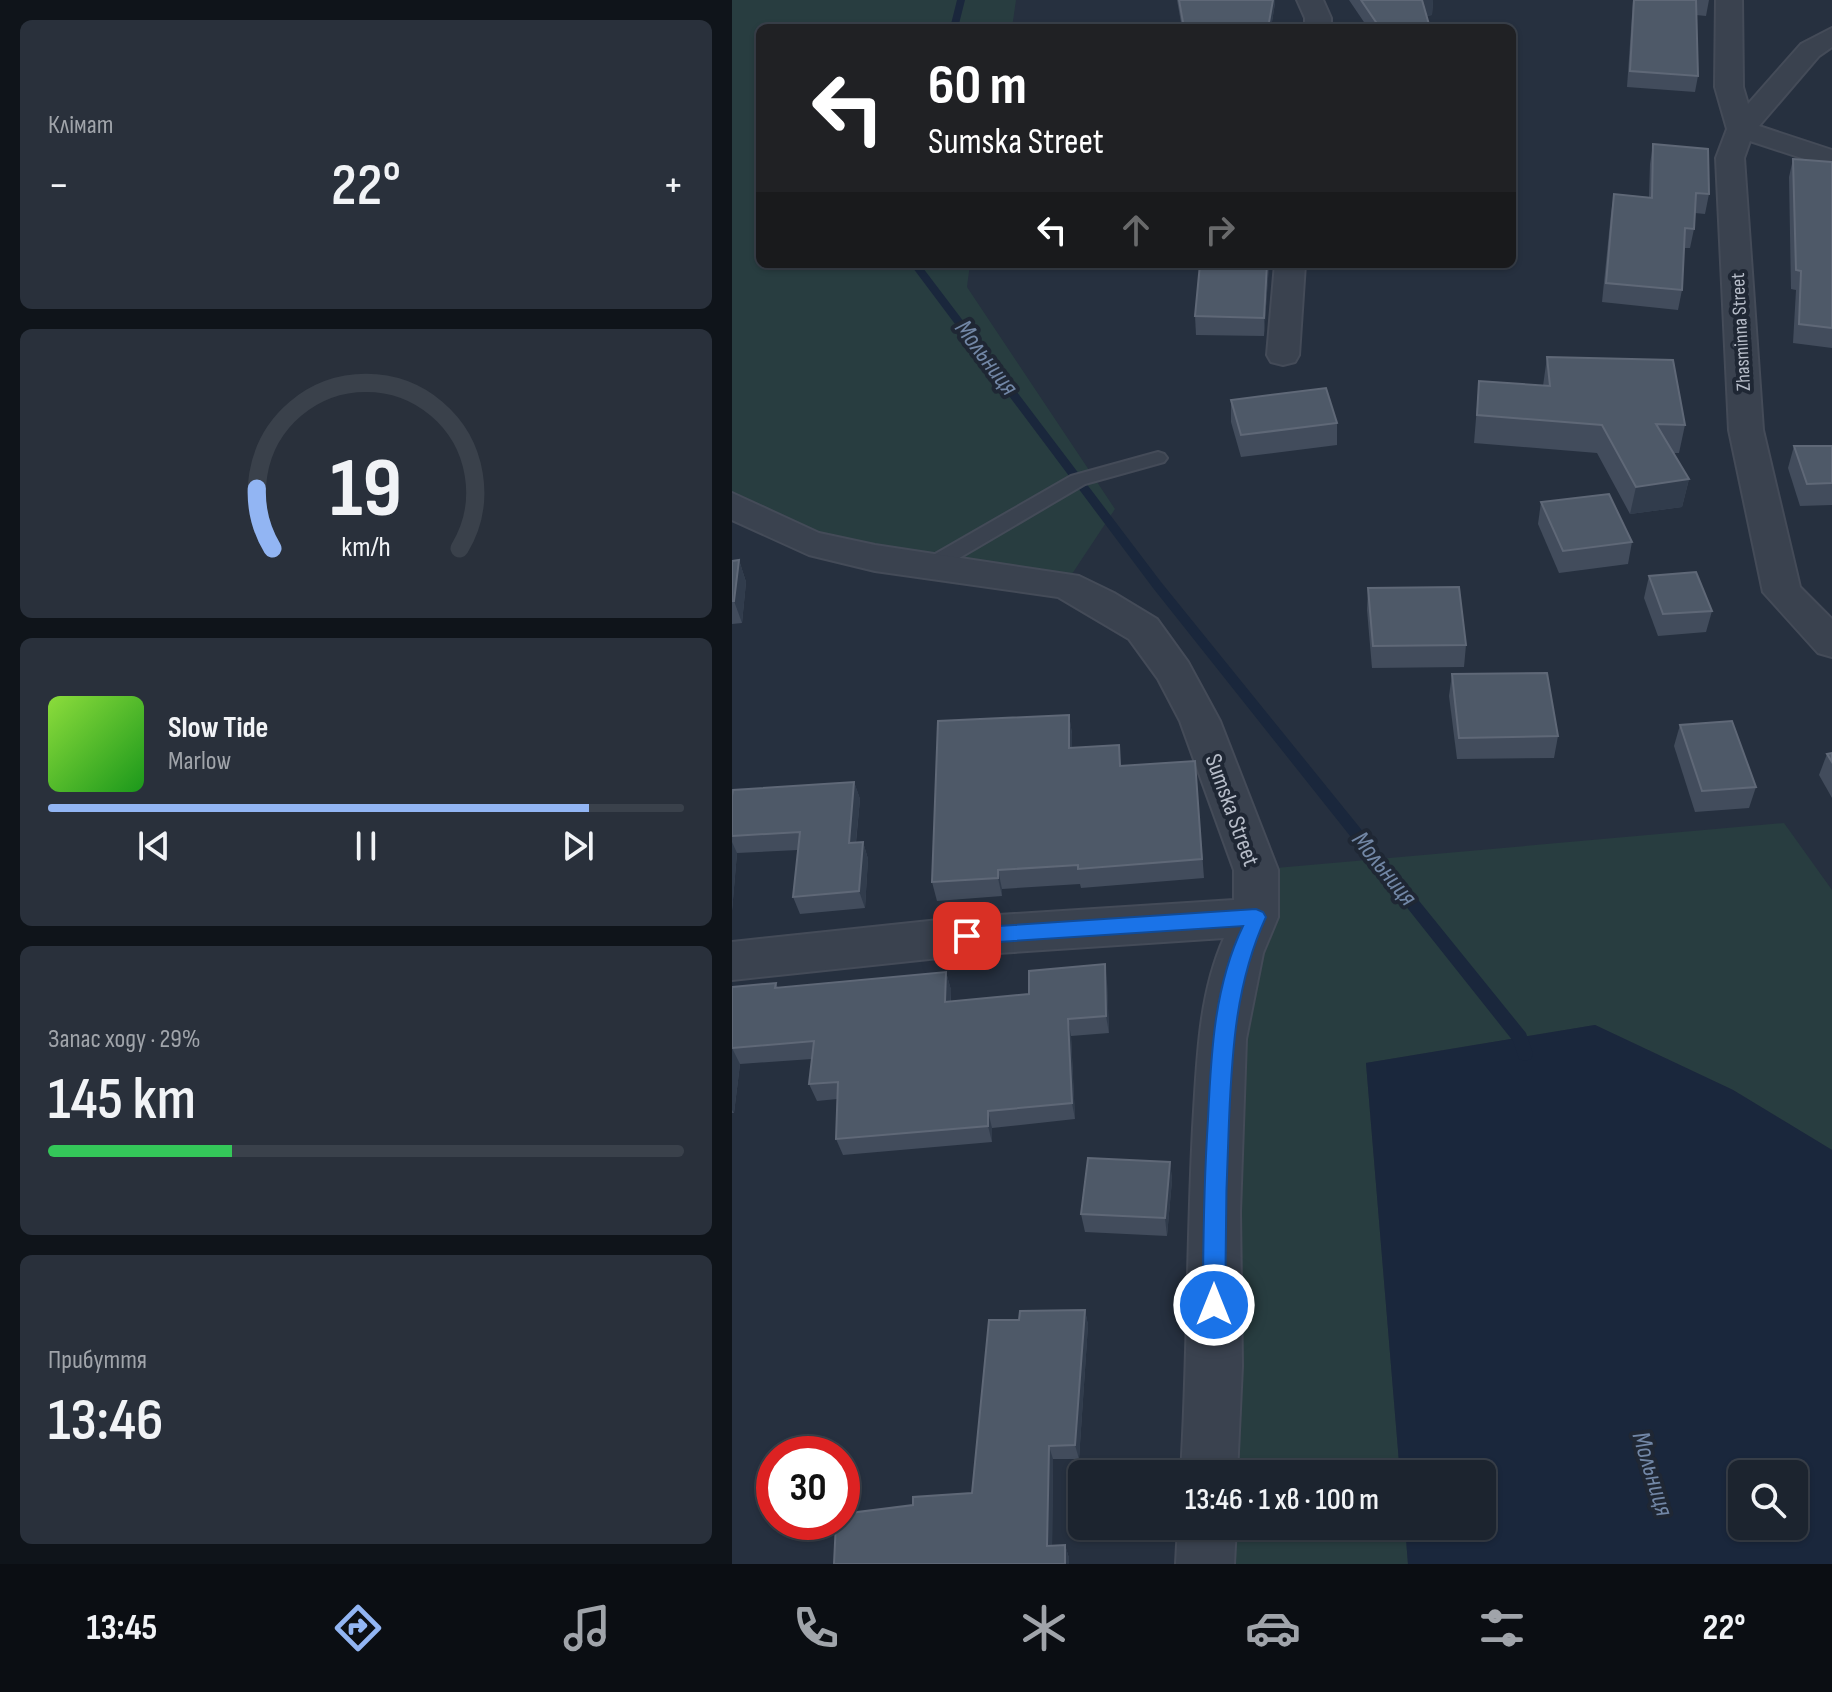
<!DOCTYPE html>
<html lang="uk">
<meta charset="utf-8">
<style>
body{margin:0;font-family:"Sofia Sans Condensed",sans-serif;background:#29303b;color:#f1f3f6;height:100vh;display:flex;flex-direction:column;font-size:30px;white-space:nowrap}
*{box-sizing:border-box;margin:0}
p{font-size:26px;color:#a0a4aa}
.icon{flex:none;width:44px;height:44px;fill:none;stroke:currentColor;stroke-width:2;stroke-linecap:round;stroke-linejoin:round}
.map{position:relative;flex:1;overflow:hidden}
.details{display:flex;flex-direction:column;gap:20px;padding:20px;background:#0f141a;width:732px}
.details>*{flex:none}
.guide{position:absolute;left:24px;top:24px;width:760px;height:244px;border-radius:12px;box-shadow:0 2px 6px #0004,0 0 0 2px #3a414b;background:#202124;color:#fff;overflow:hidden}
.tools{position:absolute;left:996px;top:1460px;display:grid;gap:16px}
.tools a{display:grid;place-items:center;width:80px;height:80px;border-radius:12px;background:#1c242f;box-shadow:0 2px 6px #0004,0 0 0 2px #3a414b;font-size:40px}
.speed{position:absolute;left:24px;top:1436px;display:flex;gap:16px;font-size:40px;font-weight:700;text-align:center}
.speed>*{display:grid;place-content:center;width:104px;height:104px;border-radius:50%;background:#1c242f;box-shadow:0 2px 6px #0004,0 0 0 2px #3a414b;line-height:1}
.speed .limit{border:12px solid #d22;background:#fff;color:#111}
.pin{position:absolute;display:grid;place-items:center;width:68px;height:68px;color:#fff;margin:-34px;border-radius:16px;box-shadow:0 4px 12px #0006}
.me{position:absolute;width:88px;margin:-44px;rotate:0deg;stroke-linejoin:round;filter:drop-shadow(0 0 6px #0008)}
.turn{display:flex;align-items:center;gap:28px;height:168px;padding:0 40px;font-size:36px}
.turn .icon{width:104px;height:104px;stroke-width:2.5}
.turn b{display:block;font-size:56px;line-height:68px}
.lanes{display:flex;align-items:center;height:76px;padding:0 40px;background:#0003;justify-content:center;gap:40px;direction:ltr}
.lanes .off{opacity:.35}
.big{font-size:60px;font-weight:600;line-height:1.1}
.details .tile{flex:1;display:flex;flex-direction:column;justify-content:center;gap:12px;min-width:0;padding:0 28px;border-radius:12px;background:#29303b}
.details .dial{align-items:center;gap:0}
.dial svg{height:208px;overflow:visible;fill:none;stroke:#3a414b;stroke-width:7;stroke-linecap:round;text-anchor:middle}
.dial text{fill:#f1f3f6;stroke:none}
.song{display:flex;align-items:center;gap:24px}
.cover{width:96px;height:96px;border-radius:12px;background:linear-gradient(135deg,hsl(90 70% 55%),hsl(120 70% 35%))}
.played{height:8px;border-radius:4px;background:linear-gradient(90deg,#92b5f3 85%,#3a414b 85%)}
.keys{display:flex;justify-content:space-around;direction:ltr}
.heat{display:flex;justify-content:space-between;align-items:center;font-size:44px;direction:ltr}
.charge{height:12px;border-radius:6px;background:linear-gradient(90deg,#34c759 29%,#3a414b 0)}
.trip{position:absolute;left:336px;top:1460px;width:428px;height:80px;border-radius:12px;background:#1c242f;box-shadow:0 2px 6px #0004,0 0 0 2px #3a414b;font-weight:600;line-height:80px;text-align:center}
.menu{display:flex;height:128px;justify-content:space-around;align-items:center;background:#0b0e13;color:#a0a4aa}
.menu .icon{width:56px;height:56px}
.menu .on{color:#92b5f3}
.menu b{font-size:36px;color:#f1f3f6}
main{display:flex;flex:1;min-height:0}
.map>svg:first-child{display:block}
.green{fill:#283d40}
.water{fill:#1a273c;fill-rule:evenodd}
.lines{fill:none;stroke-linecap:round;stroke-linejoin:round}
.stream{fill:#1a273c;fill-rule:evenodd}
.lane-casing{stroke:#444b58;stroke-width:4}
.street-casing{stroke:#444b58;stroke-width:4}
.lane{fill:#3a424f;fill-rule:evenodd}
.street{fill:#3a424f;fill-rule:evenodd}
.wall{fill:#424c5c}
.shaded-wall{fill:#313c4c}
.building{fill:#4e5968;stroke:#5f6877;stroke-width:2}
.route{fill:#1a73e8;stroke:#114b97;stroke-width:2}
.labels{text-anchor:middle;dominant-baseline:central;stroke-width:8;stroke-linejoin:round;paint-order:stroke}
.far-street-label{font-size:20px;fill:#b7bdc9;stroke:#1f2734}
.street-label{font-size:24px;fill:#b7bdc9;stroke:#1f2734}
.water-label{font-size:26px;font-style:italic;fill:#7287a6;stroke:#1f2734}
</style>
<main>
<section class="details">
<div class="tile"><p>Клімат</p>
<div class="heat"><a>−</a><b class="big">22°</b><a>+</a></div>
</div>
<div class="tile dial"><svg viewBox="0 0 100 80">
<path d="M14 69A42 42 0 1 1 86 69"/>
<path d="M14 69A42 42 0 0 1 8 46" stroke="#92b5f3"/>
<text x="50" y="56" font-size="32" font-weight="700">19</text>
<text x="50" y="72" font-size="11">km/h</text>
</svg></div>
<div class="tile">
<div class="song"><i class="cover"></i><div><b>Slow Tide</b><p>Marlow</p></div></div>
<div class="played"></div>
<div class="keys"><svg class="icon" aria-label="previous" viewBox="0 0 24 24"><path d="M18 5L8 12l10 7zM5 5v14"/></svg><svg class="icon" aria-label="pause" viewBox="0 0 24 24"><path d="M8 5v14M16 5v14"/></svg><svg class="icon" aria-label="next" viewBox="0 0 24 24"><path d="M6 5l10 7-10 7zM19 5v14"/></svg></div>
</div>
<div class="tile"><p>Запас ходу · 29%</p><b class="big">145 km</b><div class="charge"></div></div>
<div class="tile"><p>Прибуття</p><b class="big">13:46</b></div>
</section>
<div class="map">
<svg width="1100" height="1564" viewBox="0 0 1100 1564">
<rect width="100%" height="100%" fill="#26303f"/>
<g class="green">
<path d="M 0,0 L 284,0 L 280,28 L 28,28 L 28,264 L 238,264 L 235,287 L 383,509 L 332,586 L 141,559 L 0,506 Z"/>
<path d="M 1052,823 L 1100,890 L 1100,1150 L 1001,1090 L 863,1025 L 634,1063 L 668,1474 L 476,1474 L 522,870 Z"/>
<path d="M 473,1526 L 673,1526 L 676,1564 L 471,1564 Z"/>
</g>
<path class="water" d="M 863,1025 L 1001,1090 L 1100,1150 L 1100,1564 L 676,1564 L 673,1526 L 750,1526 L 750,1474 L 668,1474 L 634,1063 ZM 1010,1474 L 1062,1474 L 1062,1526 L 1010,1526 Z"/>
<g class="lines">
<g class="stream">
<path d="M 225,0 L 233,0 L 226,28 L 218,28 Z"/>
<path d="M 178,264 L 188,264 L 429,582 L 794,1033 L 801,1054 L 799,1059 L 793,1061 L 787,1059 L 781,1041 L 421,588 Z"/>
</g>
<g class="lane-casing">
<path id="lane" d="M 426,452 L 432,454 L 435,458 L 432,462 L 353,484 L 205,571 L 198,573 L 188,566 L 191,561 L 339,476 Z"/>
</g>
<g class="street-casing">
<g id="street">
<path d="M 565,0 L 591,0 L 599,18 L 599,28 L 573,28 L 573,18 Z"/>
<path d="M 984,0 L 1010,0 L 1011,87 L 1016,104 L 1069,44 L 1100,28 L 1100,47 L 1087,56 L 1027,126 L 1100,150 L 1100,168 L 1018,141 L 1012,158 L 1031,430 L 1068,587 L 1100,619 L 1100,657 L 1086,653 L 1031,592 L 997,430 L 984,158 L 995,129 L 983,87 Z"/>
<path d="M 543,264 L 573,264 L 567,355 L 563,362 L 551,365 L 539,362 L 535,355 Z"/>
<path d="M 0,493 L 87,533 L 143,545 L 347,576 L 382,593 L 425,619 L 456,662 L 488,721 L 546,870 L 546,917 L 531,953 L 514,1039 L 508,1212 L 510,1366 L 505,1474 L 449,1474 C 456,1359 455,1243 461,1128 C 465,1065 466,996 492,938 L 235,955 L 0,980 L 0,942 L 235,917 L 502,900 L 502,870 L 448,721 L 426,679 L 397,639 L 326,597 L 143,571 L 77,555 L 0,520 Z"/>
<path d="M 446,1526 L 504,1526 L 502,1564 L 444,1564 Z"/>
</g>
</g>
<use href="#lane" class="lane"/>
<use href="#street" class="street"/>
</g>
<g class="wall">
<path d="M 445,0 L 543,0 L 543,3 L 539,28 L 450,28 Z"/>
<path d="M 617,0 L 701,0 L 700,15 L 694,16 L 698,28 L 636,28 Z"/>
<path d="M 901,0 L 977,0 L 974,16 L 964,15 L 966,76 L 963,92 L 895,87 Z"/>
<path d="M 921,144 L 977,194 L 973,214 L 963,213 L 962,229 L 958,248 L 952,248 L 950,290 L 946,310 L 870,302 L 879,213 L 882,194 L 917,197 L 918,164 Z"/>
<path d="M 1061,159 L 1100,162 L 1100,348 L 1061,343 L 1064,290 L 1059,289 L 1057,177 Z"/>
<path d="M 468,264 L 537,264 L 532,336 L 464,335 L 463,316 Z"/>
<path d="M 815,357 L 953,425 L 947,453 L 941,453 L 957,479 L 950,507 L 898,514 L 865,453 L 742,443 L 747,381 L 811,386 Z"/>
<path d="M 499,400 L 605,423 L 605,445 L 509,457 L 499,422 Z"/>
<path d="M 1062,446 L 1100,446 L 1100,505 L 1068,506 L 1056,468 Z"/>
<path d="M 809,502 L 900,542 L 896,564 L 827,573 L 806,524 Z"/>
<path d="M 7,560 L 14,582 L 10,623 L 0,624 L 0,561 Z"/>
<path d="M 917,576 L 980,611 L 974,632 L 926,636 L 912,598 Z"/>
<path d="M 636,588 L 734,645 L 732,667 L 640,668 L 635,610 Z"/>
<path d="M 720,674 L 826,736 L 822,758 L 725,759 L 717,696 Z"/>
<path d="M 337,715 L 340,734 L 340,748 L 389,766 L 463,761 L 472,878 L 349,888 L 348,884 L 270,889 L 270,896 L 205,901 L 200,882 Z"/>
<path d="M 948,725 L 1024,787 L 1017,808 L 963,812 L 942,746 Z"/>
<path d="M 1100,753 L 1100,798 L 1087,775 L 1095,754 Z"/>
<path d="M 122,782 L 128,799 L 124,843 L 131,842 L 136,859 L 133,908 L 68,914 L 61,897 L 66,850 L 5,853 L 0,911 L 0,796 Z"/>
<path d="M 214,972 L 219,990 L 219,1002 L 297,994 L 375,982 L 377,1033 L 339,1036 L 343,1119 L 260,1128 L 260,1142 L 111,1155 L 104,1139 L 105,1099 L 85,1101 L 77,1084 L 80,1059 L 8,1064 L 2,1113 L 0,1113 L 0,987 L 44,983 L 46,988 Z"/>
<path d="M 438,1162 L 440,1180 L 435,1236 L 353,1232 L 349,1214 Z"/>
<path d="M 353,1310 L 356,1325 L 347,1459 L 321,1459 L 320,1546 L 333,1545 L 337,1558 L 181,1505 L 240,1493 L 287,1320 Z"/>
</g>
<g class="shaded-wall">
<path d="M 541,0 L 543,0 L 543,3 L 539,28 L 536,28 Z"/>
<path d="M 690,0 L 701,0 L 700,15 L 689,17 Z"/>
<path d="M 535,264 L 537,264 L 532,336 L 532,318 Z"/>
<path d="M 957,479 L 950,507 L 898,514 L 904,487 Z"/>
<path d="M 7,560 L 14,582 L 10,623 L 2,601 Z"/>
<path d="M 337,715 L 340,734 L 340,768 L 337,748 Z"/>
<path d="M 122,782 L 128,799 L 122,860 L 117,843 Z"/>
<path d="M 0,842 L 5,853 L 0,911 Z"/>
<path d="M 131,842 L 136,859 L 133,908 L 127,891 Z"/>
<path d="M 266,870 L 270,889 L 270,896 L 266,878 Z"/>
<path d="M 373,964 L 375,982 L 377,1033 L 374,1016 Z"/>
<path d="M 214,972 L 219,990 L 218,1019 L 213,1002 Z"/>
<path d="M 336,1019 L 339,1036 L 343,1119 L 340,1103 Z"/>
<path d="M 0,1048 L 8,1064 L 2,1113 L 0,1110 Z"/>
<path d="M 256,1111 L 260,1128 L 260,1142 L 256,1126 Z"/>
<path d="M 438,1162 L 440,1180 L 435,1236 L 433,1218 Z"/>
<path d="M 353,1310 L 356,1325 L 347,1459 L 343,1445 Z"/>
<path d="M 317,1446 L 321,1459 L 320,1558 L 315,1546 Z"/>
<path d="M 333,1545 L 337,1558 L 337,1564 L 333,1564 Z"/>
</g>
<g class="building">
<path d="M 447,0 L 541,0 L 536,28 L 452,28 Z"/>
<path d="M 629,0 L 690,0 L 698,28 L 648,28 Z"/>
<path d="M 902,0 L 964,0 L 966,76 L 898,71 Z"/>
<path d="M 921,144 L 976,149 L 977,194 L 964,193 L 962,229 L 953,228 L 950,290 L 874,283 L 882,194 L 920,198 Z"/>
<path d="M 1061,159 L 1100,162 L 1100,328 L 1067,324 L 1069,271 L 1064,270 Z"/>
<path d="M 468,264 L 535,264 L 532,318 L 463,316 Z"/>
<path d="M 815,357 L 941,360 L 953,425 L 924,424 L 957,479 L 904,487 L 870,425 L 745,415 L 747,381 L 818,386 Z"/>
<path d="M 594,388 L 605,423 L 509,435 L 499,400 Z"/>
<path d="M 1062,446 L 1100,446 L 1100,483 L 1075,484 Z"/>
<path d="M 877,494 L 900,542 L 831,551 L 809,502 Z"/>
<path d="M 7,560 L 2,601 L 0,601 L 0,561 Z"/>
<path d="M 964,572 L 980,611 L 931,614 L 917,576 Z"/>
<path d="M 727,587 L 734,645 L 641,646 L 636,588 Z"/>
<path d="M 815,673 L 826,736 L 727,738 L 720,674 Z"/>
<path d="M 337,715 L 337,748 L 387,745 L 388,766 L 463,761 L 470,859 L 346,869 L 346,865 L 266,870 L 266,878 L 200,882 L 206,721 Z"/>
<path d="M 1000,721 L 1024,787 L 970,791 L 948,725 Z"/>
<path d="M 1100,753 L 1100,762 L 1095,754 Z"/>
<path d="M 122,782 L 117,843 L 131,842 L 127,891 L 61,897 L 68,832 L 0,836 L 0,796 L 1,790 Z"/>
<path d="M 373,964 L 374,1016 L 336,1019 L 340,1103 L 256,1111 L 256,1126 L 104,1139 L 106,1082 L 77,1084 L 82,1041 L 0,1048 L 0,987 L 44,983 L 43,988 L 214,972 L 213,1002 L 297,994 L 297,971 Z"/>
<path d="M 356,1158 L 438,1162 L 433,1218 L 349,1214 Z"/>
<path d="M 353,1310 L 343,1445 L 317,1446 L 315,1546 L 333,1545 L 333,1564 L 102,1564 L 104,1522 L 110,1522 L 110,1514 L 181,1505 L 181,1497 L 240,1493 L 257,1320 L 287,1320 L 288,1311 Z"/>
</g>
<path class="route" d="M 524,909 L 531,912 L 534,917 C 504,982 500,1050 497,1121 C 494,1182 493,1243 494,1305 L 491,1313 L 482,1316 L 474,1313 L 471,1305 C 471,1243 472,1181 476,1119 C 479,1054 482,986 511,926 L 235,944 L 228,942 L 225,936 L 228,930 L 235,928 Z"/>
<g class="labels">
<g class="far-street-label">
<text transform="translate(1009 332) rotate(-93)">Zhasminna Street</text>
</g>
<g class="street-label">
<text transform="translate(500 810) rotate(70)">Sumska Street</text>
</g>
<g class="water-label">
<text transform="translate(254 358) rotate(53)">Мольниця</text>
<text transform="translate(652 869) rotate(51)">Мольниця</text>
<text transform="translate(920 1474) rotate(73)">Мольниця</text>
</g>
</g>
</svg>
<div class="tools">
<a><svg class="icon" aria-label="search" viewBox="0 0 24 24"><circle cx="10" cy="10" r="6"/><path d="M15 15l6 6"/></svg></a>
</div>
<div class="speed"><div class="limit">30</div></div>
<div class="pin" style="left:235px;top:936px;background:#d93025"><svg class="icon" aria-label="arrive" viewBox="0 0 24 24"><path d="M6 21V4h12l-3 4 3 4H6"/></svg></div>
<svg class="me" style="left:482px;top:1305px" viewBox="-20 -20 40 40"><circle r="17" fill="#1a73e8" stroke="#fff" stroke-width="3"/><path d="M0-11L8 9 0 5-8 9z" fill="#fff"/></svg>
<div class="trip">13:46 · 1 хв · 100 m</div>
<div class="guide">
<div class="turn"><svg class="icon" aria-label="left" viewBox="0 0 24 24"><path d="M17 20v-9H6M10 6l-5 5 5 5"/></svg><div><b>60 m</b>Sumska Street</div></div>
<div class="lanes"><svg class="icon" aria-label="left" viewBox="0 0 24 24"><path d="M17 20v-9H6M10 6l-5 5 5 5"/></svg><svg class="icon off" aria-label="ahead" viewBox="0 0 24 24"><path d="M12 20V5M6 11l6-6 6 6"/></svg><svg class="icon off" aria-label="right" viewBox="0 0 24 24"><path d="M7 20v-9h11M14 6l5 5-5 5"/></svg></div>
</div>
</div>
</main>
<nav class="menu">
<b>13:45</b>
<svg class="icon on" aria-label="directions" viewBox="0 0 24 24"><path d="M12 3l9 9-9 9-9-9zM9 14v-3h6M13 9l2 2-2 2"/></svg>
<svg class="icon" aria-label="music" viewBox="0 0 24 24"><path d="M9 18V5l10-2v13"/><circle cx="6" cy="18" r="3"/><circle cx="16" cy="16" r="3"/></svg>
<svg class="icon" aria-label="phone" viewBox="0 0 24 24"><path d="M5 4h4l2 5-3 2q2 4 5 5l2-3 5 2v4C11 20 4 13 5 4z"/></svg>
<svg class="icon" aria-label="climate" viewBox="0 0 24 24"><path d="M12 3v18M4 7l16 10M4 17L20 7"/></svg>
<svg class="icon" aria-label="car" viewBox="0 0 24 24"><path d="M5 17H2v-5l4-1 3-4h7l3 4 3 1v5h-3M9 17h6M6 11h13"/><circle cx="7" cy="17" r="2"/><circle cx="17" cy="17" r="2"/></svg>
<svg class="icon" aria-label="filters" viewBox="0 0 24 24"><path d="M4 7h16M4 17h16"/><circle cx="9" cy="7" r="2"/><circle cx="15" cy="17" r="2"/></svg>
<b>22°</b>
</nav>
